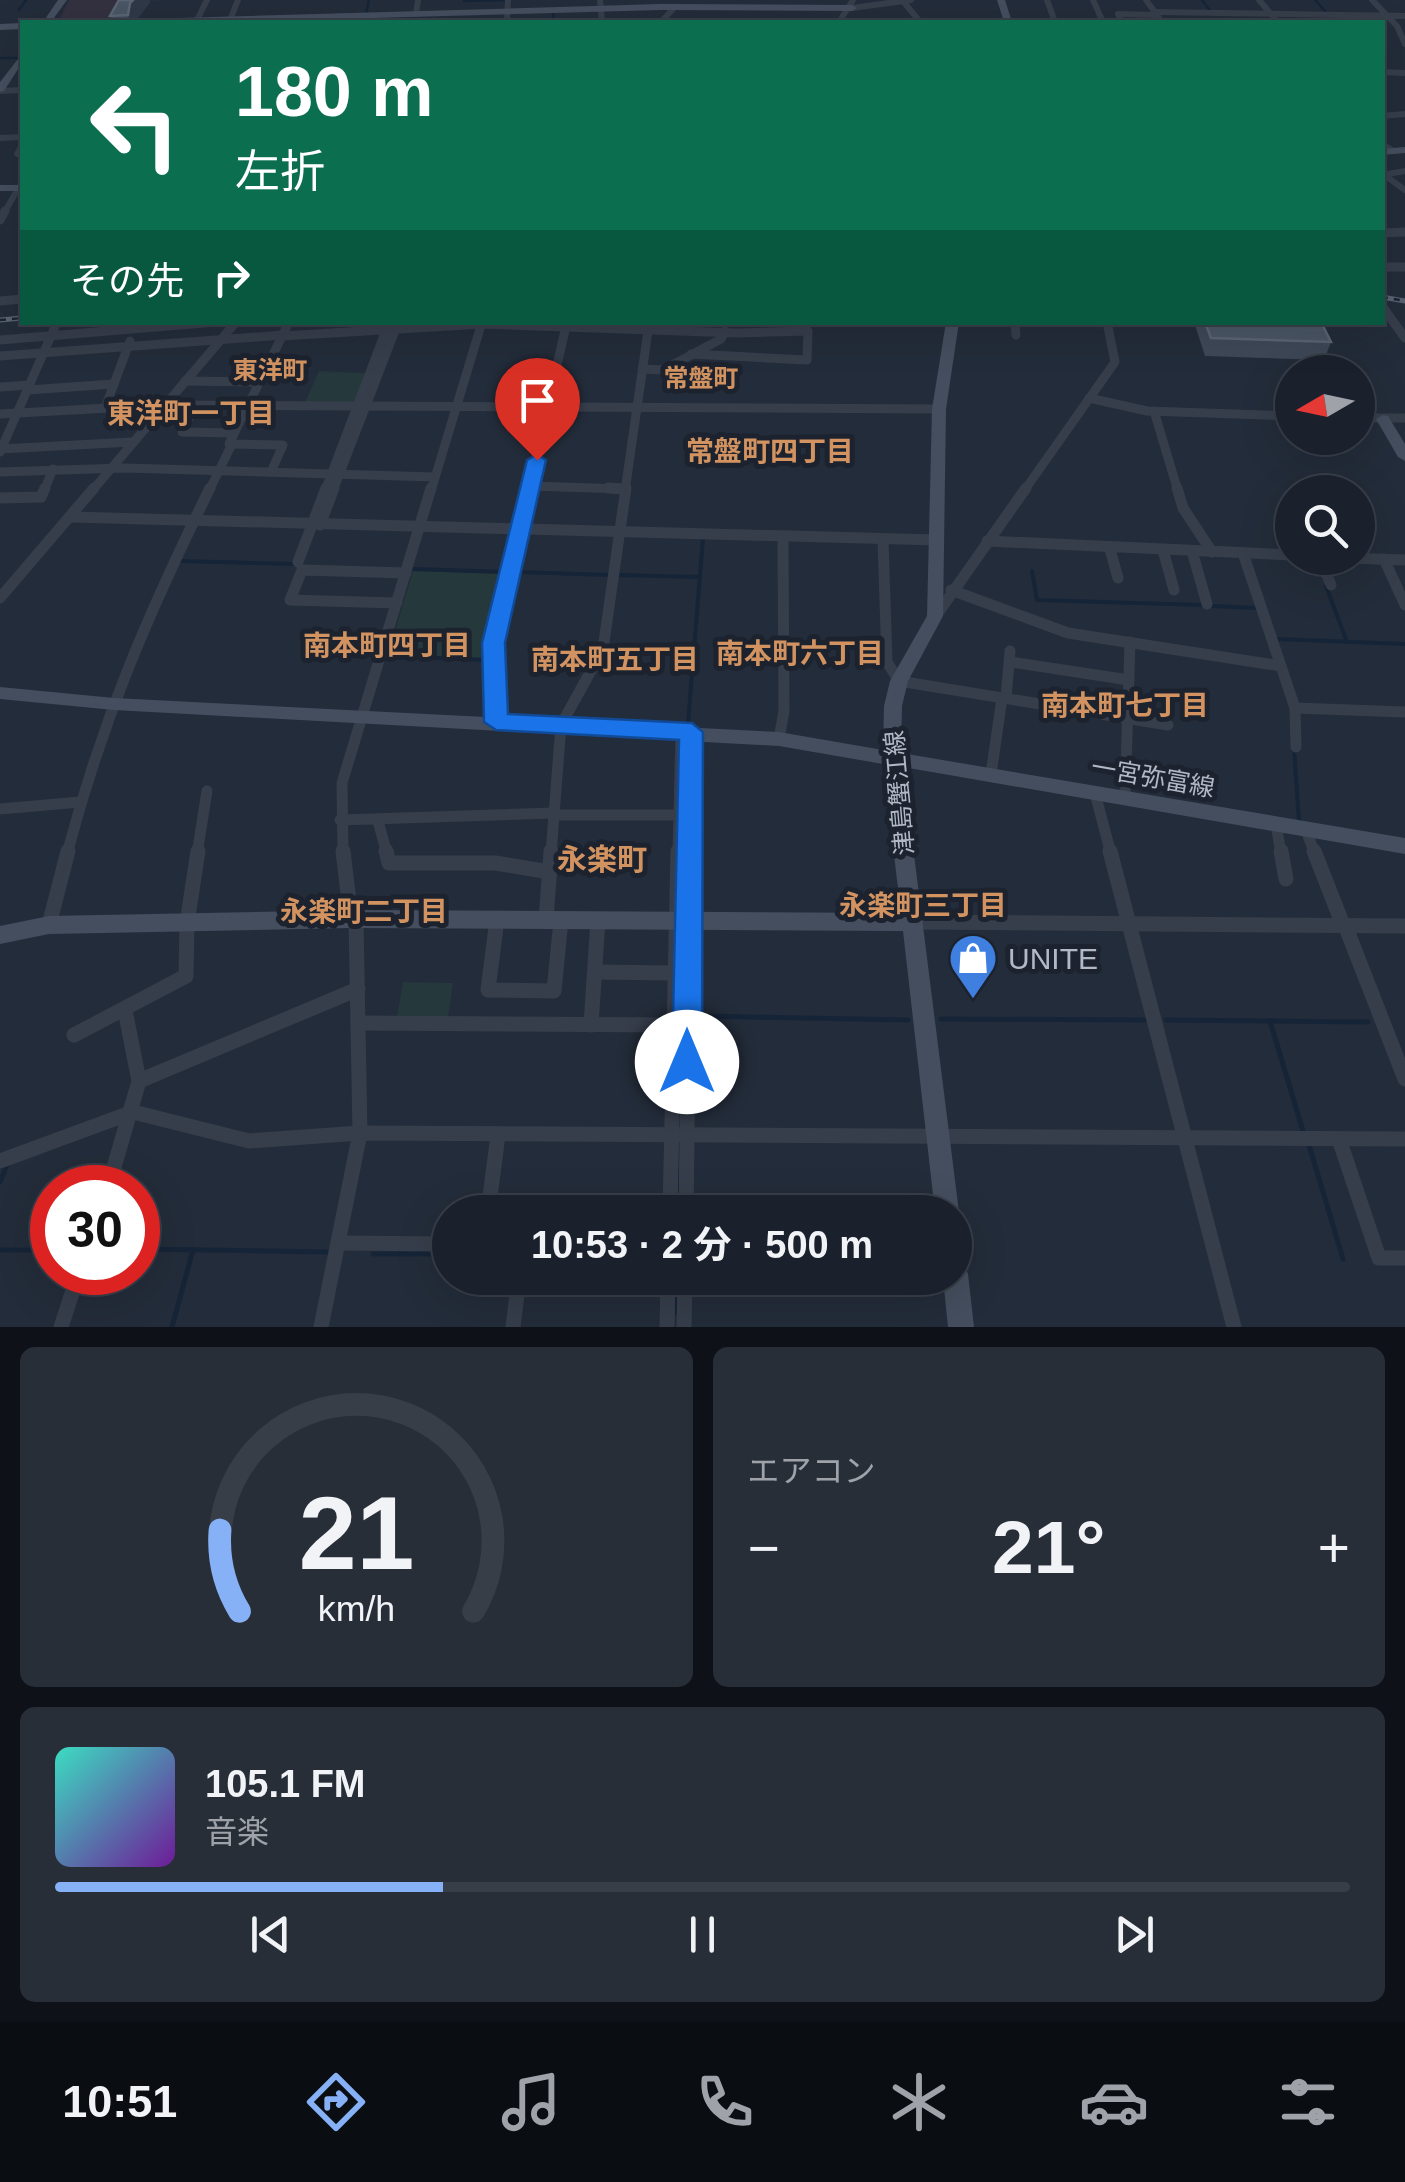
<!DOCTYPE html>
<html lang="ja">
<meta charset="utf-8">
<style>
body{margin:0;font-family:Helvetica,"Noto Sans JP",sans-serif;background:#272e38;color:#f1f3f6;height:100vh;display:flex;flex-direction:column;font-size:38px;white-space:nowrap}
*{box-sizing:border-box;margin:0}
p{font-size:32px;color:#9fa3a9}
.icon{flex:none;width:55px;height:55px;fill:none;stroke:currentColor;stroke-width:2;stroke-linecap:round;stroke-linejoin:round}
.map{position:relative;height:1327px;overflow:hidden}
.sheet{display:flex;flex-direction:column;gap:20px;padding:20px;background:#0e1218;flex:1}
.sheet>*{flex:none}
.guide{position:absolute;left:20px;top:20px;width:1365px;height:305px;border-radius:0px;box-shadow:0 10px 40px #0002,0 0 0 2px #383e48;background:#0b6e4f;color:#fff;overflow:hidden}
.needle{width:65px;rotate:261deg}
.buttons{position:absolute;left:1275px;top:355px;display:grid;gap:20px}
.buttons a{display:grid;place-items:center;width:100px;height:100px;border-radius:50%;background:#1a212c;box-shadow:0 10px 40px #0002,0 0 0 2px #383e48;font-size:50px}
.speed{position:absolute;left:30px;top:1165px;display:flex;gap:20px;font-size:50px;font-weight:700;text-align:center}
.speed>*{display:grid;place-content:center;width:130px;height:130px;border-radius:50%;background:#1a212c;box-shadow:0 10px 40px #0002,0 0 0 2px #383e48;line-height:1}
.speed .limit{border:15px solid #d22;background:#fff;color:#111}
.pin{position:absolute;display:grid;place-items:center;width:85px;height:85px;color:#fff;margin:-102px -42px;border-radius:50% 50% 50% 0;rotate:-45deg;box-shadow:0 0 10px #0007}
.pin .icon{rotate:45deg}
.me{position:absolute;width:110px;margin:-55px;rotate:0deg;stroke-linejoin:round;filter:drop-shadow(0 0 8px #0008)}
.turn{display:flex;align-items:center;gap:35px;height:210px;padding:0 50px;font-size:45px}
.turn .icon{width:130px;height:130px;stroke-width:2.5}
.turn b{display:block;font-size:70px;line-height:85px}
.then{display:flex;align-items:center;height:95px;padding:0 50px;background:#0003;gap:20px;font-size:38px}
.big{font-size:75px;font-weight:700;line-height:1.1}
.sheet .widget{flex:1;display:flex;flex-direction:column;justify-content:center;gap:15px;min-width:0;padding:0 35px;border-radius:15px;background:#272e38}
.sheet .dial{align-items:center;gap:0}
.dial svg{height:260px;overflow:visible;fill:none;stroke:#383e48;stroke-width:7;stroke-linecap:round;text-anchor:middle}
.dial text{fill:#f1f3f6;stroke:none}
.song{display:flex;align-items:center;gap:30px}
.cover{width:120px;height:120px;border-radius:15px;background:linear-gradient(135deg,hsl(170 70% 55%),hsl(280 70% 35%))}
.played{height:10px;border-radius:5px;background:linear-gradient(90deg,#87b1f6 30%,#383e48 30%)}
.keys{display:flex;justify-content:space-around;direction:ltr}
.heat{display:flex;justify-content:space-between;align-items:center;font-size:55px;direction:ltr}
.sheet .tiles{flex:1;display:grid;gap:20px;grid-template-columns:1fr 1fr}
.widget:last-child{grid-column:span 2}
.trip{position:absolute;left:432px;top:1195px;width:540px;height:100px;border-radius:50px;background:#1a212c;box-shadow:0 10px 40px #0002,0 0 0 2px #383e48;font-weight:700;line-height:100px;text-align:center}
.menu{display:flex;height:160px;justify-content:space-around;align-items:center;background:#0a0d12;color:#9fa3a9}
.menu .icon{width:70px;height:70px}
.menu .current{color:#87b1f6}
.menu b{font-size:45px;color:#f1f3f6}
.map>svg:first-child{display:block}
.medical{fill:#33313f}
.green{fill:#25383b}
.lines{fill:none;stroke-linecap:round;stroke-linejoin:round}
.stream-far2{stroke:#162438;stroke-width:2.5}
.stream-far1{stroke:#162438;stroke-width:4}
.stream{stroke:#162438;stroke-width:5}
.street-far3{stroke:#363e4b;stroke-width:6}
.street-far2{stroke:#363e4b;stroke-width:9}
.street-far1{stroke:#363e4b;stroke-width:11}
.street{stroke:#363e4b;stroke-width:15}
.secondary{fill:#444e5e;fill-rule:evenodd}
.rail-casing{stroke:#586272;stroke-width:5}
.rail{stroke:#1c232f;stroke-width:2.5;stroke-dasharray:6;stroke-linecap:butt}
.wall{fill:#3e4858}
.shaded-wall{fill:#2e3847}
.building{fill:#4a5564;stroke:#5a6473;stroke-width:2.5}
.route{fill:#1a73e8;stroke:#114b97;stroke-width:2.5}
.labels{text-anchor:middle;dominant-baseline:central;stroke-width:10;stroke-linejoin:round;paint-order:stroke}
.far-quarter-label{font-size:25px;font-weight:bold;fill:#d29361;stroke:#1c232f}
.street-label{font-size:25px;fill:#b1b9c6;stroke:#1c232f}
.neighbourhood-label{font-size:28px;font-weight:bold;fill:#d29361;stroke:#1c232f}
.quarter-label{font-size:30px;font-weight:bold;fill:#d29361;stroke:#1c232f}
.near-poi-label{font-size:30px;fill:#b1b9c6;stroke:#1c232f;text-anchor:start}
</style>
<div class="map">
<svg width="1405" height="1327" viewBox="0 0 1405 1327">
<rect width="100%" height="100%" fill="#232c3a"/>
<path class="medical" d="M 69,0 L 171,0 L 132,1 L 121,20 L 58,22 Z"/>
<g class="green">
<path d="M 319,371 L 366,373 L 355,402 L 305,402 Z"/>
<path d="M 413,571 L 506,574 L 488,659 L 388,655 Z"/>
<path d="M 403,982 L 453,983 L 448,1017 L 397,1017 Z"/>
</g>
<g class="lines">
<g class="stream-far2">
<path d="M 1202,0 L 1211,12"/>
<path d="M 1315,0 L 1327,13"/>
<path d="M 464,1 L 505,0"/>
<path d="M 19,10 L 26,0"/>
<path d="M 553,11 L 554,22"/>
<path d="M 366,14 L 369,0"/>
<path d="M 0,58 L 16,58"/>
</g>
<g class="stream-far1">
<path d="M 178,561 L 294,564"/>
<path d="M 414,569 L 507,572"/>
<path d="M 1032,571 L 1037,600 L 1203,605"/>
<path d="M 519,572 L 608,575"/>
<path d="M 619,575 L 699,577"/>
<path d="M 1326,586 L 1347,642"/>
<path d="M 1212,606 L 1257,608"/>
<path d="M 1277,639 L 1405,644"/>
<path d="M 388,656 L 488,660"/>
<path d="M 688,724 L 703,538"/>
<path d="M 1294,748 L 1299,821"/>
</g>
<g class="stream">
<path d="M 700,1016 L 908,1020"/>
<path d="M 941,1019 L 1145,1020"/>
<path d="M 1166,1020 L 1368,1022"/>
<path d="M 1270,1021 L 1303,1131"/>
<path d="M 680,1109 L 680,1125"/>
<path d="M 1309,1145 L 1343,1259"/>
<path d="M 0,1182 L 7,1165"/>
<path d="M 678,1212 L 679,1144"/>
<path d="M 138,1249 L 327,1252"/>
<path d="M 0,1250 L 52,1250"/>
<path d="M 373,1254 L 450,1254"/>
<path d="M 677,1278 L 677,1312"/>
<path d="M 172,1327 L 193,1250"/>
</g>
<g class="street-far3">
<path d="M 600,0 L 602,22"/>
<path d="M 1047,0 L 1055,22"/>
<path d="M 1093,0 L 1103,22"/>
<path d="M 1146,0 L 1162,22"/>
<path d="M 1259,0 L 1278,22"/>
<path d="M 1372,0 L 1397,26 L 1405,44"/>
<path d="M 903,1 L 920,22"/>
<path d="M 852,8 L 911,0"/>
<path d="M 1155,12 L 1405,16"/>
<path d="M 416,14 L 418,0"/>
<path d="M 230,20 L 238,0"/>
<path d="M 196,22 L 207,0"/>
<path d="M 507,22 L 508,0"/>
<path d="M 661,22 L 675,7"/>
<path d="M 839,22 L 853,0"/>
<path d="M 1122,22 L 1118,14 L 1157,15"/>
<path d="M 1382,72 L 1405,73"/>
<path d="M 0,91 L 22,90"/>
<path d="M 1382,116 L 1405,114"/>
<path d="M 0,138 L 22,137"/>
<path d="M 1382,144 L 1392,150"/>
<path d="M 22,145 L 17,154 L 22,154"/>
<path d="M 1383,174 L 1405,190"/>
<path d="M 1382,175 L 1405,171"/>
<path d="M 4,213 L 22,182"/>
</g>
<g class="street-far2">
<path d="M 0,220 L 5,211"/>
<path d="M 1382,233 L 1405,232"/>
<path d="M 1382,267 L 1405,267"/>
<path d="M 0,301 L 22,299"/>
<path d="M 1382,306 L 1405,338"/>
<path d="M 1015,322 L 1016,335"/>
<path d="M 282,336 L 482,324 L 737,333 L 808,331 L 807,360 L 691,354"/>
<path d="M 0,340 L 216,322"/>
<path d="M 0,356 L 283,335"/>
<path d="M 642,369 L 663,370 L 721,339 L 725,331"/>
<path d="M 185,381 L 259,382"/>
<path d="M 0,387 L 30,385"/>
<path d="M 28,390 L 114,384"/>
<path d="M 1089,398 L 1147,411 L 1292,416"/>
<path d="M 195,405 L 182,432 L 234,433"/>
<path d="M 105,408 L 130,341"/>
<path d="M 1154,411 L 1178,491"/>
<path d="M 0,414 L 164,405 L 939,409"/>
<path d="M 1358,418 L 1405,418"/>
<path d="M 0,449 L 132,442"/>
<path d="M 0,452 L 57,322"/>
<path d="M 0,472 L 124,468 L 435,477"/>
<path d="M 271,472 L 283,445 L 229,444 L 289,322"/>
<path d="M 531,486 L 625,489"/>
<path d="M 44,491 L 53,469"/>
<path d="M 92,491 L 236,322"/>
<path d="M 209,491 L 232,444"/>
<path d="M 325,491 L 386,330"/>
<path d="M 333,491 L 398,323"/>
<path d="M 431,491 L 482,322"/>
<path d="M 528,491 L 566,326"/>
<path d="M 625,491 L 649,324"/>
<path d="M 1024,491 L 1115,362 L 1107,322"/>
</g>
<g class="street-far1">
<path d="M 608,488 L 625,489"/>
<path d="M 1177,488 L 1183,508 L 1212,552"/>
<path d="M 0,498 L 41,497 L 45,488"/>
<path d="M 71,517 L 937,540"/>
<path d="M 320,525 L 334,488"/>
<path d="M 883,540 L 887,662 L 899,681 L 1168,725"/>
<path d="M 987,541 L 1292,555"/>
<path d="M 1110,549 L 1118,578"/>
<path d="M 1163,550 L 1174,590"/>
<path d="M 1192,551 L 1207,604"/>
<path d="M 1243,553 L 1295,708 L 1296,747"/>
<path d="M 1320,558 L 1331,585"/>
<path d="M 1349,558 L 1405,560"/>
<path d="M 1384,559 L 1405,605"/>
<path d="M 298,562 L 326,488"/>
<path d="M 951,590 L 1068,633 L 1281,666"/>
<path d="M 0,598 L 94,488"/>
<path d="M 397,603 L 290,600 L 302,570 L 406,573"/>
<path d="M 938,613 L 1026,488"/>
<path d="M 1011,662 L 1129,680"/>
<path d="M 1006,698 L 1010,651"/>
<path d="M 1295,708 L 1405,712"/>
<path d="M 496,721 L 493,643 L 529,488"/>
<path d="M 779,739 L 784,711 L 783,538"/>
<path d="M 991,774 L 1002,698"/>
<path d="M 1095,793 L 1111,854"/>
<path d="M 1125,798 L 1130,642"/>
<path d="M 0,809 L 80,802"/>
<path d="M 554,815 L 678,815"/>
<path d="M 340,820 L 554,813"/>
<path d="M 378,821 L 387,854"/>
<path d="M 1276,824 L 1281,854"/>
<path d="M 1306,830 L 1315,854"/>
<path d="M 67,854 C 102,720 149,612 210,488"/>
<path d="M 197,854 L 207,791"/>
<path d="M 343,854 L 342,783 L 431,488"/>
<path d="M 551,854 L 561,725 L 603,649 L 626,488"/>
<path d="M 678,854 L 681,731"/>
<path d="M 690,854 L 692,732"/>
</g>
<g class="street">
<path d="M 343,851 L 351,919"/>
<path d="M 386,851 L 389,863 L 495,863 L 550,872"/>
<path d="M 1110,851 L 1234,1327"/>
<path d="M 1281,851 L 1286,879"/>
<path d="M 1314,851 L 1343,925"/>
<path d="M 497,919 L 488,990 L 554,991 L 561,920"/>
<path d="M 546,920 L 551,851"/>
<path d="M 912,922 L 1405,926"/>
<path d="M 49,925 L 68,851"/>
<path d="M 1345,925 L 1405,1079"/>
<path d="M 595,972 L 674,973"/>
<path d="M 358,1023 L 673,1025"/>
<path d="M 591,1025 L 598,920"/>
<path d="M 74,1035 L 186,976 L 187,923 L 198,851"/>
<path d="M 139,1081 L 358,989"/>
<path d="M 1339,1139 L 1379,1258 L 1405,1258"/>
<path d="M 0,1161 L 133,1112 L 249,1141 L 360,1133 L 1405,1139"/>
<path d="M 108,1188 L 139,1081 L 125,1010"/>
<path d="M 488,1212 L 498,1135"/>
<path d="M 670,1212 L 678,851"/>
<path d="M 686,1212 L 691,851"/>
<path d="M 338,1243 L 450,1244"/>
<path d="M 61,1327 L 79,1272"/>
<path d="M 321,1327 L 360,1133 L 356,919"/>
<path d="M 513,1327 L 519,1278"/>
<path d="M 667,1327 L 668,1278"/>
<path d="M 684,1327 L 685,1278"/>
</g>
<g class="secondary">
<path d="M 58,0 L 67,0 L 51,22 L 43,22 Z"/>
<path d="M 997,0 L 1005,0 L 1012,22 L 1004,22 Z"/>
<path d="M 661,4 L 852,5 L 857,8 L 852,11 L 661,10 L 222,22 L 139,22 L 144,19 Z"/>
<path d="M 22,23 L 22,29 L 0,30 L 0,24 Z"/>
<path d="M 22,54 L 22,63 L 4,91 L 0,92 L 0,82 Z"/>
<path d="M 1405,147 L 1405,153 L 1382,155 L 1382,149 Z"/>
<rect x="0" y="185" width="22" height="6"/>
<path d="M 946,322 L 959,322 L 946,409 L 943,616 L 908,681 L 902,706 L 901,753 L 1405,838 L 1405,854 L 903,767 L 959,1212 L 956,1220 L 955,1212 L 935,1212 L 903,931 L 351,928 L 49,934 L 0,944 L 0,926 L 49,916 L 351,910 L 901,913 L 883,764 L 779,746 L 114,710 L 0,699 L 0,687 L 114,698 L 779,732 L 883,750 L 884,706 L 890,681 L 927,616 L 932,409 Z"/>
<path d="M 1383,415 L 1388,416 L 1405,444 L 1405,461 L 1398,457 L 1376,419 Z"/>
<path d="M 955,1261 L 964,1265 L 968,1274 L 974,1327 L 948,1327 L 943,1278 L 955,1278 Z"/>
</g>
<g class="rail-casing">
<g id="rail">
<path d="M 1382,297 L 1405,301"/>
<path d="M 0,320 L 22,318"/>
</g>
</g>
<use href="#rail" class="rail"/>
</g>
<g class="wall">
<path d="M 119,0 L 149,0 L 150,2 L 135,22 L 112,22 L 110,16 Z"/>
<path d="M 1194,322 L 1321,322 L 1331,342 L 1324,360 L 1205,356 Z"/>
</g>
<path class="shaded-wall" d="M 133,0 L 149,0 L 150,2 L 135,22 L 130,22 L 128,15 L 130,3 Z"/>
<g class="building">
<path d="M 119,0 L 133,0 L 130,3 L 128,15 L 110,16 Z"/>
<path d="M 1205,322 L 1321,322 L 1331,342 L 1211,338 Z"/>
</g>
<path class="route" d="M 537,454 L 546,460 L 505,643 L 508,714 L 692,723 L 703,732 L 702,1062 L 697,1072 L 687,1076 L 677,1072 L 672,1062 L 679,740 L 496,730 L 484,722 L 482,643 L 527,460 Z"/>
<defs>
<g id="shop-pin" transform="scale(2.5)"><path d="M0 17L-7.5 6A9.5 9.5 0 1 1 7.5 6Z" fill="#3f7fe0" stroke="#1c232f"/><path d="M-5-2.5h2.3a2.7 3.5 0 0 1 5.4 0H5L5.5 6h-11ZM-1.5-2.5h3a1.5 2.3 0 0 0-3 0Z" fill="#fff"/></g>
</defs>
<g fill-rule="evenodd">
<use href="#shop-pin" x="973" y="958"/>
</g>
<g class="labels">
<g class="far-quarter-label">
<text x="270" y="370">東洋町</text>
<text x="701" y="378">常盤町</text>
</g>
<g class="street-label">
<text transform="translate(1153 777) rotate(10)">一宮弥富線</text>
<text transform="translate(899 793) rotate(-95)">津島蟹江線</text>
</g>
<g class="neighbourhood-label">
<text x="191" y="413">東洋町一丁目</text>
<text x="770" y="451">常盤町四丁目</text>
<text x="387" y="645">南本町四丁目</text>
<text x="800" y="653">南本町六丁目</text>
<text x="615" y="659">南本町五丁目</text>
<text x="1125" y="705">南本町七丁目</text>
<text x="923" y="905">永楽町三丁目</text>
<text x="364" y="911">永楽町二丁目</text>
</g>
<g class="quarter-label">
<text x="602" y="859">永楽町</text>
</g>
<g class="near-poi-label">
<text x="1008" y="958">UNITE</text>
</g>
</g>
</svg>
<div class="buttons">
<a><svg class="needle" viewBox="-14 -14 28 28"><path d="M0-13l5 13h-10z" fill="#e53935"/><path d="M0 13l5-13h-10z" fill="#9fa3a9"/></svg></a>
<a><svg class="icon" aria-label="search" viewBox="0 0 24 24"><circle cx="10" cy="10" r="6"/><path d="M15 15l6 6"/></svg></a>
</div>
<div class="speed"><div class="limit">30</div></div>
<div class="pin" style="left:537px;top:460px;background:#d93025"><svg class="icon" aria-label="arrive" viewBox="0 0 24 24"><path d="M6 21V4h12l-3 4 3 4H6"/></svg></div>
<svg class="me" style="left:687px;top:1062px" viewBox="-20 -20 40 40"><circle r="19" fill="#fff"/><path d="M0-13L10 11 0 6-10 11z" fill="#1a73e8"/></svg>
<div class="trip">10:53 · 2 分 · 500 m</div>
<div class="guide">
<div class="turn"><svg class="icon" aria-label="left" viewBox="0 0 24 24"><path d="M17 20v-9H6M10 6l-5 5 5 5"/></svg><div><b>180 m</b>左折</div></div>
<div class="then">その先<svg class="icon" aria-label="right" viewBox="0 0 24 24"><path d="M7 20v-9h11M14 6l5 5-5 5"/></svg></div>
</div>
</div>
<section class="sheet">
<div class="tiles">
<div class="widget dial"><svg viewBox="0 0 100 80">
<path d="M14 69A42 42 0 1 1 86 69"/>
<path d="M14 69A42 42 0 0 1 8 44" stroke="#87b1f6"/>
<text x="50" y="56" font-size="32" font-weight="700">21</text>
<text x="50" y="72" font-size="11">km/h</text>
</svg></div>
<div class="widget"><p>エアコン</p>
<div class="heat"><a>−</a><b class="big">21°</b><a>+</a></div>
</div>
<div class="widget">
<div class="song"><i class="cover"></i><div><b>105.1 FM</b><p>音楽</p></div></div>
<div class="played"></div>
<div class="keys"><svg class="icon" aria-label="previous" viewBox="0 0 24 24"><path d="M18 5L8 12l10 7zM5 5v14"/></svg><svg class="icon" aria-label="pause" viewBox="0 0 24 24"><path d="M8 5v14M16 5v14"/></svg><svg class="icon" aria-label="next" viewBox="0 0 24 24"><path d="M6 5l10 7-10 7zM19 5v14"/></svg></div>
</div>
</div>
</section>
<nav class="menu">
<b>10:51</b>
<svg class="icon current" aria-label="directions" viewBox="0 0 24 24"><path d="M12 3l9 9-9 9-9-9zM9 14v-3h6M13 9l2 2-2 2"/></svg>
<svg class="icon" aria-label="music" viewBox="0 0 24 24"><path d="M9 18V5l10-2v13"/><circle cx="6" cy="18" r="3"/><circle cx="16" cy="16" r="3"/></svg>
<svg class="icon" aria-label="phone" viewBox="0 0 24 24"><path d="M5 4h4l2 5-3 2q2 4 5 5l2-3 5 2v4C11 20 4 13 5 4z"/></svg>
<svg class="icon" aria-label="climate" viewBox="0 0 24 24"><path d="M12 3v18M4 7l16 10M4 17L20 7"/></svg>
<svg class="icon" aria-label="car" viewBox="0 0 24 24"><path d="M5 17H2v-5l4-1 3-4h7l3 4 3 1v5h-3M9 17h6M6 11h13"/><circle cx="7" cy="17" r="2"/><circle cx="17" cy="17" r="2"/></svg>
<svg class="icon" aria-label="filters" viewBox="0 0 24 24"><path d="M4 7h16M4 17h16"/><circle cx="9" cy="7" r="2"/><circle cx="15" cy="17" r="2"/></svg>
</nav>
